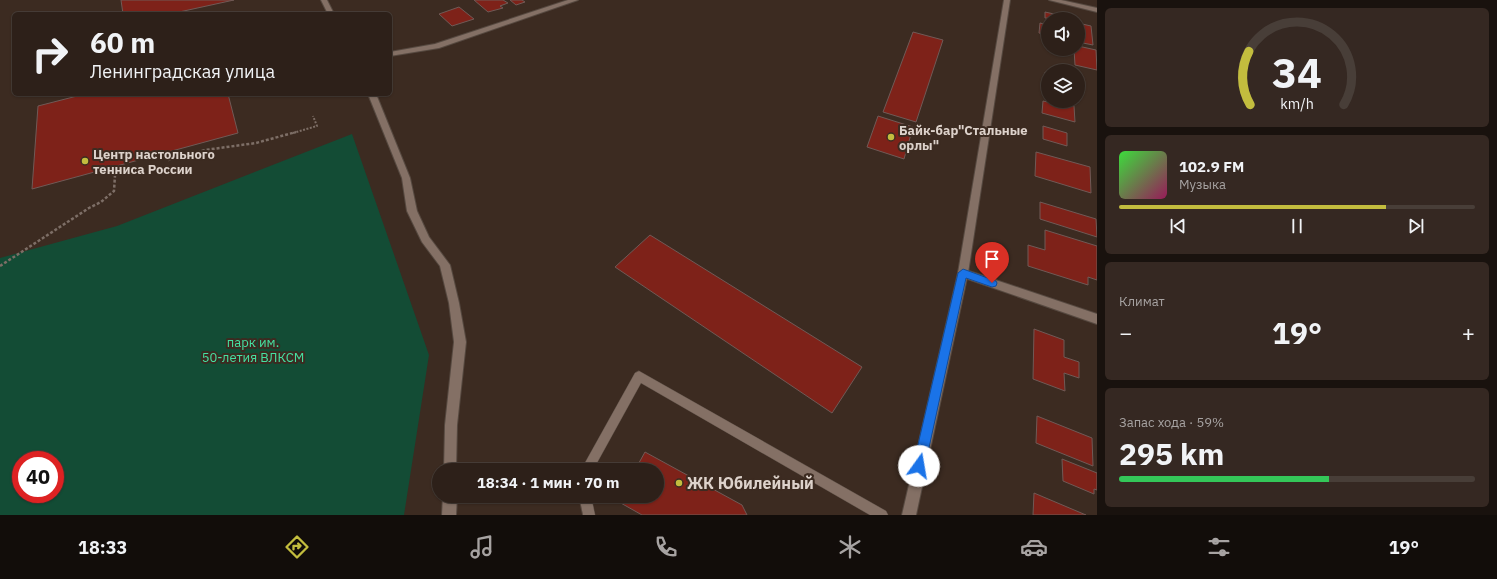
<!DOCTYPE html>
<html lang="ru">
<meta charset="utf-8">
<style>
body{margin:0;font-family:"IBM Plex Sans",sans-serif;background:#352822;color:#f1f3f6;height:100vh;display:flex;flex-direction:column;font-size:15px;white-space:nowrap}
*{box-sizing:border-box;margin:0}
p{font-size:13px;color:#a7a3a2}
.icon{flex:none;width:22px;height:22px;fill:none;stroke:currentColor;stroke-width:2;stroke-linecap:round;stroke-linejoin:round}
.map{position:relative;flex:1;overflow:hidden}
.details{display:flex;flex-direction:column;gap:8px;padding:8px;background:#19120e;width:400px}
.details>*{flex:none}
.banner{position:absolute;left:12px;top:12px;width:380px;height:84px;border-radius:6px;box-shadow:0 1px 3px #0004,0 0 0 1px #483e38;background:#2d2019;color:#f1f3f6;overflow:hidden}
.controls{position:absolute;left:1041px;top:12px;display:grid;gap:8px}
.controls a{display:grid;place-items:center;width:44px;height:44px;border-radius:50%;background:#2d2019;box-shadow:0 1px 3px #0004,0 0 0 1px #483e38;font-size:20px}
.speed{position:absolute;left:12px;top:451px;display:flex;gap:8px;font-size:20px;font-weight:700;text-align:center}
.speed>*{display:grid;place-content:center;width:52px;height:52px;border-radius:50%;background:#2d2019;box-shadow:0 1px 3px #0004,0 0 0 1px #483e38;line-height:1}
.speed .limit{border:6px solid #d22;background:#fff;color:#111}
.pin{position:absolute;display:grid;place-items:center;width:34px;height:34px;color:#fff;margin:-41px -17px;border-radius:50% 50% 50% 0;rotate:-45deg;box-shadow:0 0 4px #0007}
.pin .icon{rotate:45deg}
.me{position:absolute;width:44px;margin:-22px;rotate:13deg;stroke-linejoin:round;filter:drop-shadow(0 0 3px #0008)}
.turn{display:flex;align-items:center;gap:14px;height:84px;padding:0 12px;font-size:18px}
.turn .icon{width:52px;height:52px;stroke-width:2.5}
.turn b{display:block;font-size:28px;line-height:34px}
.big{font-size:30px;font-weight:800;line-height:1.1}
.details .tile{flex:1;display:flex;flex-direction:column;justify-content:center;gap:6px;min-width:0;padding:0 14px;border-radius:6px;background:#352822}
.details .dial{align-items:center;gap:0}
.dial svg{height:104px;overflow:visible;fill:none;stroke:#483e38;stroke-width:7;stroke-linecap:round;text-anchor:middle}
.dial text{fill:#f1f3f6;stroke:none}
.song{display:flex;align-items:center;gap:12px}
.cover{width:48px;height:48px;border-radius:6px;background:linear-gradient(135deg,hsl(120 70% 55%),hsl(330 70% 35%))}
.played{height:4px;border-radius:2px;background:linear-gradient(90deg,#c3bd3e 75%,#483e38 75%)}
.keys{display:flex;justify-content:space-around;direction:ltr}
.heat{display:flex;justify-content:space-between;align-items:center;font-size:22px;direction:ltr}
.charge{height:6px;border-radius:3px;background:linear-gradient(90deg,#34c759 59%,#483e38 0)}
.trip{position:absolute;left:432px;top:463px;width:232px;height:40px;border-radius:20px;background:#2d2019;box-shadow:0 1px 3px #0004,0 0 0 1px #483e38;font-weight:800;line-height:40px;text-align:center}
.dock{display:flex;height:64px;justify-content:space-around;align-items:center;background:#120d0a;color:#a7a3a2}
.dock .icon{width:28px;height:28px}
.dock .on{color:#c3bd3e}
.dock b{font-size:18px;color:#f1f3f6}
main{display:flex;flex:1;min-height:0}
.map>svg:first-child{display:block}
.green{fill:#134c35;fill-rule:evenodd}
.building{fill:#7e2219;stroke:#705a56}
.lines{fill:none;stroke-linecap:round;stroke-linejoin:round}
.service-casing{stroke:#564940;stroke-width:1}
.minor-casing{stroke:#564940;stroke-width:2}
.tertiary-casing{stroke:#564940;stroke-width:2}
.path-far1{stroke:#7d6e66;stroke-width:2;stroke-dasharray:2 1.5;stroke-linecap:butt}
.path{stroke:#7d6e66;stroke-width:2.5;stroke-dasharray:3 2;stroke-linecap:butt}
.service{fill:#847065;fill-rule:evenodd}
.minor{fill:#847065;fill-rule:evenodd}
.tertiary{fill:#847065;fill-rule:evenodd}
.route{fill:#1a73e8;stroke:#114b97}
.poi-dot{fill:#c3bd3e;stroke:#3c2b21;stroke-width:1.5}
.labels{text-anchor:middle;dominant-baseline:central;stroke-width:4;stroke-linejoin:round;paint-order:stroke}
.poi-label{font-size:13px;font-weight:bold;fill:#ddd2cb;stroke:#3c2b21;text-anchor:start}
.park-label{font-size:13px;fill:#45e1a2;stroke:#3c2b21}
.near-poi-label{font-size:16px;font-weight:bold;fill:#ddd2cb;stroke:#3c2b21;text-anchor:start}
</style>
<main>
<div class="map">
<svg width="1097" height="515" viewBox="0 0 1097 515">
<rect width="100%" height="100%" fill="#3c2b21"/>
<path class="green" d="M 352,134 L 429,355 L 404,515 L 0,515 L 0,258 L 117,226 ZM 21,460 L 55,460 L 55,494 L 21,494 Z"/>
<g class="building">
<path d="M 121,0 L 234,0 L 170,14 L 123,14 Z"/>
<path d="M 474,0 L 503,0 L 508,3 L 500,6 L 503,8 L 488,12 Z"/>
<path d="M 510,0 L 522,0 L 525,2 L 516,5 Z"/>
<path d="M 459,7 L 474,19 L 452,26 L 439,14 Z"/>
<path d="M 1045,12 L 1063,16 L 1063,19 L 1045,18 Z"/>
<path d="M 1040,23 L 1048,25 L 1048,35 L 1039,33 Z"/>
<path d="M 1078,23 L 1091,26 L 1093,45 L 1078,42 Z"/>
<path d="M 913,32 L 943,40 L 916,122 L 883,112 Z"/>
<path d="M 1078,46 L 1096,50 L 1097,70 L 1075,65 L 1074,49 L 1078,49 Z"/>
<path d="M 1045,72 L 1048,73 L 1048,85 L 1045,84 Z"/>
<path d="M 1078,80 L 1083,81 L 1084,93 L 1078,92 Z"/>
<path d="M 85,94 L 228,94 L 238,133 L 32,189 L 38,106 Z"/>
<path d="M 1043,101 L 1057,104 L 1057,101 L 1074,106 L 1075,122 L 1042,113 Z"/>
<path d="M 878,116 L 913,127 L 904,159 L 867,147 Z"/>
<path d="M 1043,126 L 1067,133 L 1067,146 L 1043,139 Z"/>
<path d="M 1036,152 L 1090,167 L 1091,193 L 1035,176 Z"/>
<path d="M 1040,202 L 1096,219 L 1097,237 L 1040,219 Z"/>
<path d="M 1045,230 L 1097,246 L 1097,280 L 1088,277 L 1088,285 L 1028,266 L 1028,245 L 1045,250 Z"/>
<path d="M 650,235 L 862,367 L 832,413 L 615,267 Z"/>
<path d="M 1034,329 L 1064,340 L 1064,357 L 1079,362 L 1079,378 L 1064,373 L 1065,391 L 1033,379 Z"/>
<path d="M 1037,416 L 1092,438 L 1093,466 L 1036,443 Z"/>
<path d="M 645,452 L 742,505 L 747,515 L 642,515 L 619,502 L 622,496 L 657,496 L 657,470 L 635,470 Z"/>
<path d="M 1062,459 L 1097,473 L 1097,490 L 1094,489 L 1094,494 L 1063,481 Z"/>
<path d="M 1034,493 L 1086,515 L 1033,515 Z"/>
</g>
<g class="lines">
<g class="service-casing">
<g id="service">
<path d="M 639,371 L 886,511 L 888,515 L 870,515 L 641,383 L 593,470 L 581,470 L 635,373 Z"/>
<path d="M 579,496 L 591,496 L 595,515 L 583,515 Z"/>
</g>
</g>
<g class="minor-casing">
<g id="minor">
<path d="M 321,0 L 327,0 L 334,14 L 328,14 Z"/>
<path d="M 568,0 L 578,0 L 439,48 L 390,56 L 390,52 L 435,44 Z"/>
<path d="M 1049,0 L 1061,0 L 1097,8 L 1097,12 Z"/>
<path d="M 368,94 L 376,94 L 410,178 L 417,211 L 429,237 L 450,265 L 459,303 L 466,342 L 457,425 L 456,470 L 444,470 L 445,425 L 454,342 L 449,303 L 440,266 L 422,242 L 407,211 L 402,178 Z"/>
<path d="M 963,269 L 1097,314 L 1097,324 L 959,276 L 958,273 L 959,270 Z"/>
<path d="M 443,496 L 457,496 L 456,515 L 442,515 Z"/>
</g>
</g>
<g class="tertiary-casing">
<path id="tertiary" d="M 1004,0 L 1010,0 L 968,273 L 916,515 L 902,515 L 958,273 Z"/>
</g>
<path class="path-far1" d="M 293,133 L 317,126 L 313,116"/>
<g class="path">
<path d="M 168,160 L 205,150 L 256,143 L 296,132"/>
<path d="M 0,266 L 89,208 L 101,202 L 114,191 L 115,175"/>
</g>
<use href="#service" class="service"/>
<use href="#minor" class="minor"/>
<use href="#tertiary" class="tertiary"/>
</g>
<path class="route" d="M 963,269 L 996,281 L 997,283 L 996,286 L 992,287 L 966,278 L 925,466 L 923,470 L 919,471 L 915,470 L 913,466 L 958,273 Z"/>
<g class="poi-dot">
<circle cx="891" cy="137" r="4"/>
<circle cx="85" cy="161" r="4"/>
<circle cx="679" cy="483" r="4"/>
</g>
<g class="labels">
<g class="poi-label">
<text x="899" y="130">Байк-бар"Стальные<tspan x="899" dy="15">орлы"</tspan></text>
<text x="93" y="154">Центр настольного<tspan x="93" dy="15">тенниса России</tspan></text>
</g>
<g class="park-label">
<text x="253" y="342">парк им.<tspan x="253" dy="15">50-летия ВЛКСМ</tspan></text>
</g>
<g class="near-poi-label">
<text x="687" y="483">ЖК Юбилейный</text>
</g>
</g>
</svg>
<div class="controls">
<a><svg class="icon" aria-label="sound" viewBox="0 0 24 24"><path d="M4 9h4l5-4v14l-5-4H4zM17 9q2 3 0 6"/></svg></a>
<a><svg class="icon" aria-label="layers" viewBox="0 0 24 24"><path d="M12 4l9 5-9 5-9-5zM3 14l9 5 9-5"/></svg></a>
</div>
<div class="speed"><div class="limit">40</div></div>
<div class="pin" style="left:992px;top:283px;background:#d93025"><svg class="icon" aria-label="arrive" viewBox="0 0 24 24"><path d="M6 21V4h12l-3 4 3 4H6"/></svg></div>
<svg class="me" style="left:919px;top:466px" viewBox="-20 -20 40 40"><circle r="19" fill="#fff"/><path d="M0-13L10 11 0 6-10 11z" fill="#1a73e8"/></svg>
<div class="trip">18:34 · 1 мин · 70 m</div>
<div class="banner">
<div class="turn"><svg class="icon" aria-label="right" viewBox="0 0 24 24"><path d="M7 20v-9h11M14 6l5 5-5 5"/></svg><div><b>60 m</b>Ленинградская улица</div></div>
</div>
</div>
<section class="details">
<div class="tile dial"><svg viewBox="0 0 100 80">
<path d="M14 69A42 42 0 1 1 86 69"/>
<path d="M14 69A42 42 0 0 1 13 28" stroke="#c3bd3e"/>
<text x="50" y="56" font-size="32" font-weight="700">34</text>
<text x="50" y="72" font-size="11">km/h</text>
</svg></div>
<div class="tile">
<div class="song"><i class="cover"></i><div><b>102.9 FM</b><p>Музыка</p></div></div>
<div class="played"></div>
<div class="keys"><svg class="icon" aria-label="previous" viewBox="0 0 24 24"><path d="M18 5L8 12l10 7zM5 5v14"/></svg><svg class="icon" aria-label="pause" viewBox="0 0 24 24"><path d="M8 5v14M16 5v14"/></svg><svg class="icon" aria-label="next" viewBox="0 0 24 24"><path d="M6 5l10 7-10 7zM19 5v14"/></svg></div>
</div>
<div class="tile"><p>Климат</p>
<div class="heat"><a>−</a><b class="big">19°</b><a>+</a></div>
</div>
<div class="tile"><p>Запас хода · 59%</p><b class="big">295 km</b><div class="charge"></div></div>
</section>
</main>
<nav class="dock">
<b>18:33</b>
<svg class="icon on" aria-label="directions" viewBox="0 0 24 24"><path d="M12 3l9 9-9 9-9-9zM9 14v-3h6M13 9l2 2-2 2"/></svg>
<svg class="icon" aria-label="music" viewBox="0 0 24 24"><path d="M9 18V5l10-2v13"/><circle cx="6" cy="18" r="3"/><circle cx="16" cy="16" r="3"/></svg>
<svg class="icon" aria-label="phone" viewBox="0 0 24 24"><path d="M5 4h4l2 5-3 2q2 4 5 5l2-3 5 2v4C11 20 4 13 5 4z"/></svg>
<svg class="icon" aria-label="climate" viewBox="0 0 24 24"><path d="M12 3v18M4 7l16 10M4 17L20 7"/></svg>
<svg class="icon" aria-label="car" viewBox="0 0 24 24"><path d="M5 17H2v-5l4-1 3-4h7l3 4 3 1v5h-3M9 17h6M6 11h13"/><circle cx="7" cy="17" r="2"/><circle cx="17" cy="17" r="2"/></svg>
<svg class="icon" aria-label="filters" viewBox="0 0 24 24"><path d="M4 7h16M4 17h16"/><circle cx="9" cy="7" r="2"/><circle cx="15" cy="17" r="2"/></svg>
<b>19°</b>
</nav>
